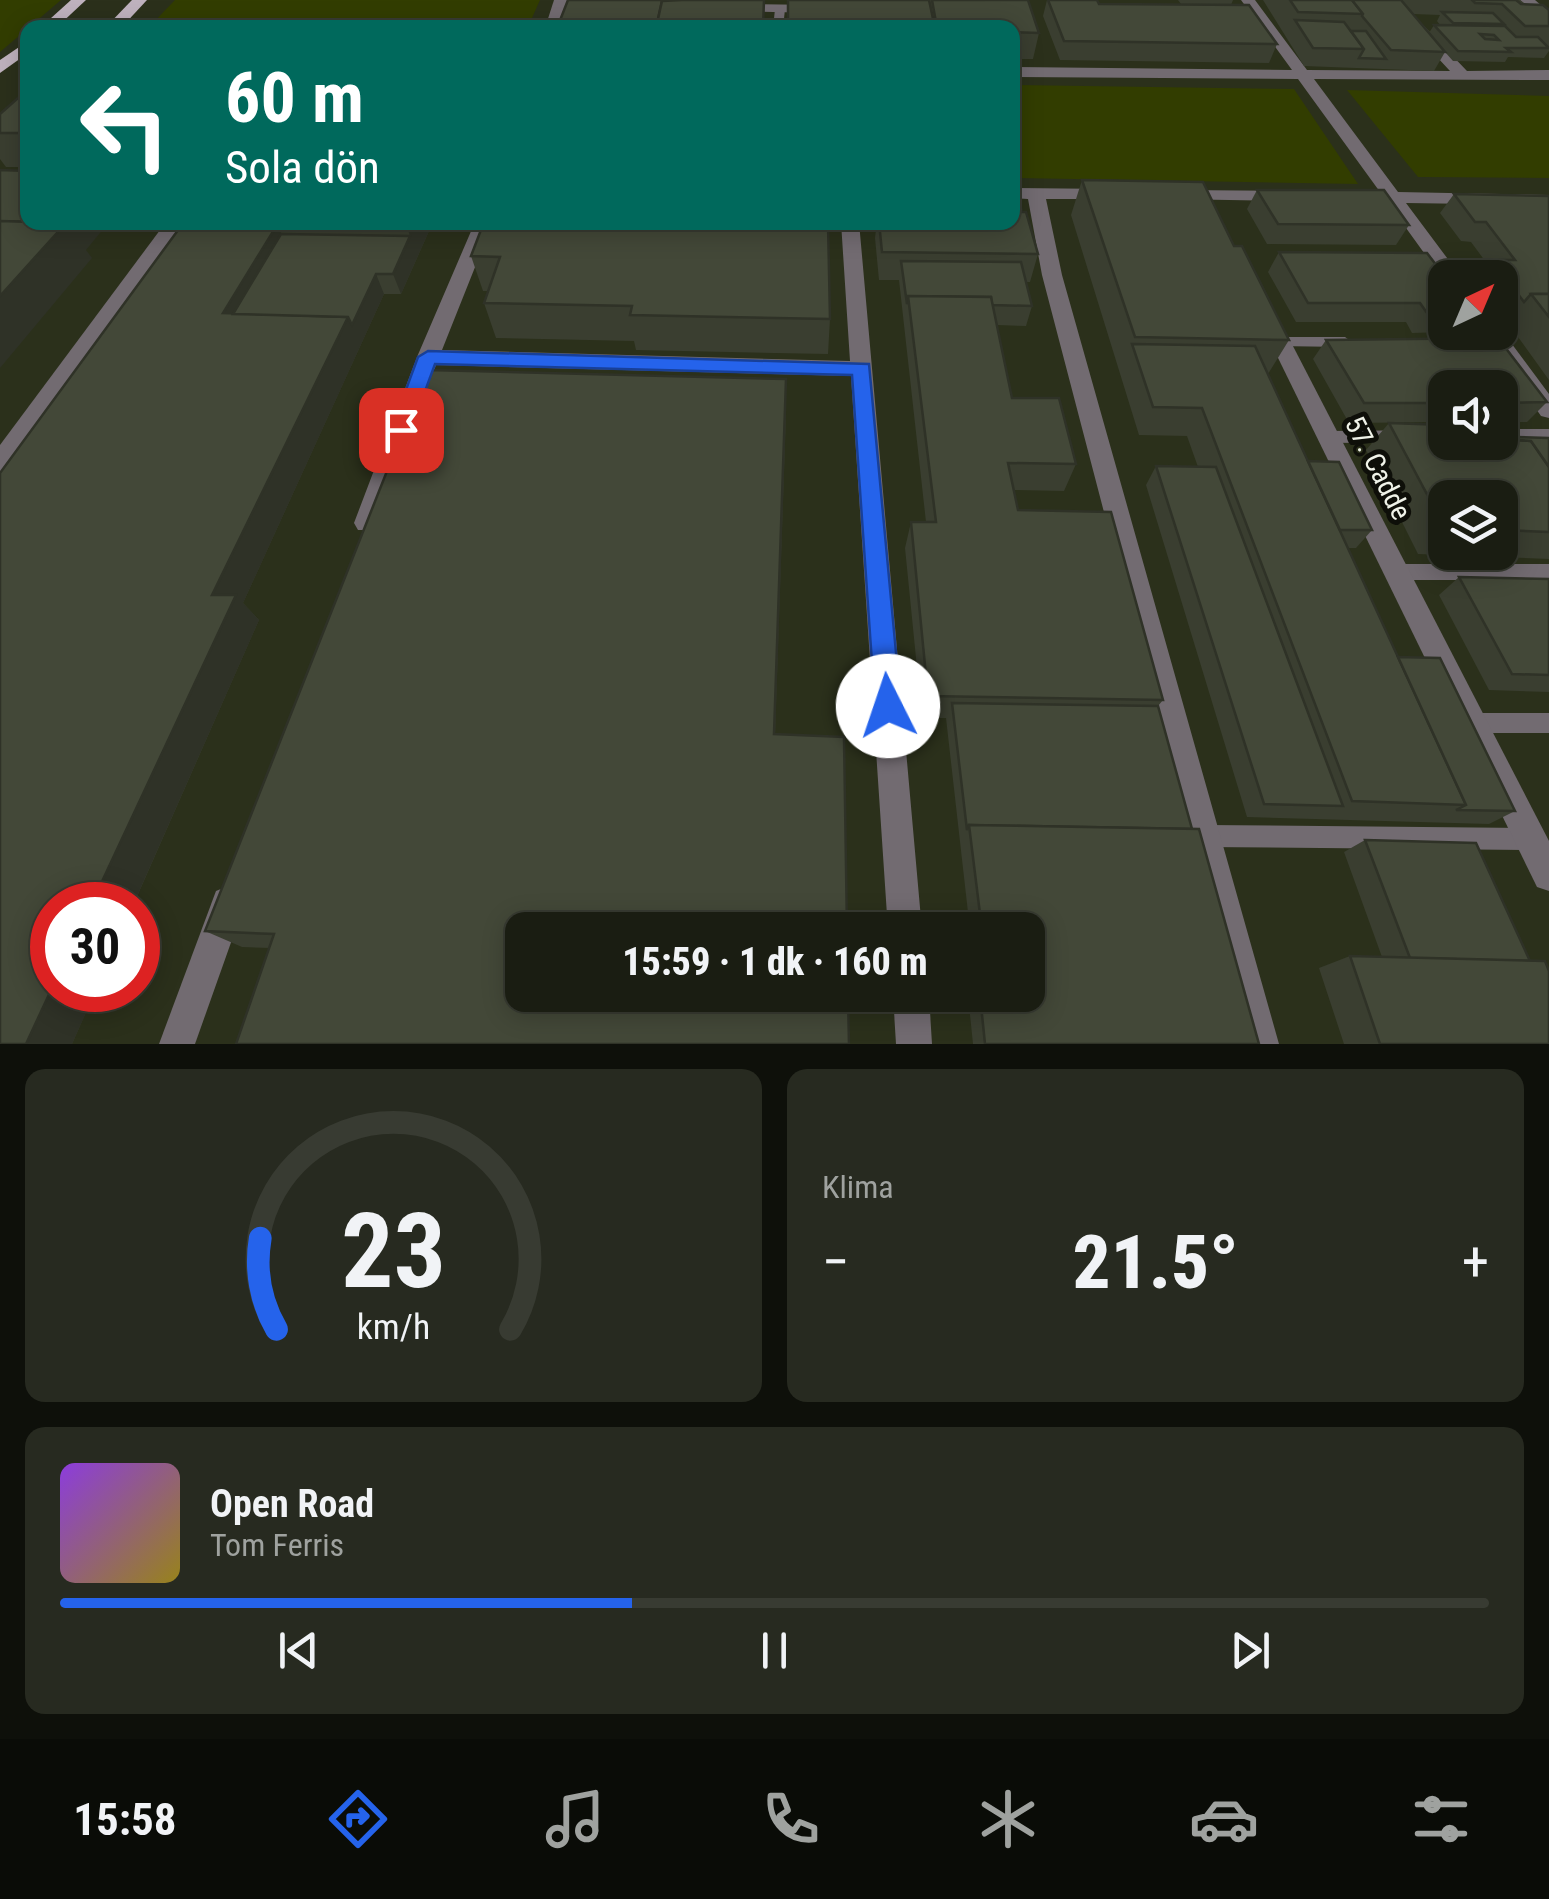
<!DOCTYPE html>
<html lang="tr">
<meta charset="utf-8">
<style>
body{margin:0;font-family:"Roboto Condensed",sans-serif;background:#272a20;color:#f1f3f6;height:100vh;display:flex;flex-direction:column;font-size:38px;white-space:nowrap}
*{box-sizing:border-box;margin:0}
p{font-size:32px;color:#9fa29f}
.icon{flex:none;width:55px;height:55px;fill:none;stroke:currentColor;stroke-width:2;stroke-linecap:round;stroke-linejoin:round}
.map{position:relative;height:1044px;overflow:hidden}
.panel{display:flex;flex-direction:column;gap:25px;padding:25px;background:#0e100a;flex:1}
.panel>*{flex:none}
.guide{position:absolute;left:20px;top:20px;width:1000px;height:210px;border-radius:20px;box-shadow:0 5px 25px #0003,0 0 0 2px #383b32;background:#00695c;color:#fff;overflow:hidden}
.needle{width:65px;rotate:44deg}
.tools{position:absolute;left:1428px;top:260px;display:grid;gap:20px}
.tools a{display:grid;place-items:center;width:90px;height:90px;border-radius:20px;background:#1a1d12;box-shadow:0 5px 25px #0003,0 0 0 2px #383b32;font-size:50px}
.speed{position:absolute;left:30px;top:882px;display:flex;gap:20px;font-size:50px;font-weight:700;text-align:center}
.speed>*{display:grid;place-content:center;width:130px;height:130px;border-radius:50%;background:#1a1d12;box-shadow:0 5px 25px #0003,0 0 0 2px #383b32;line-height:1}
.speed .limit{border:15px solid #d22;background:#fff;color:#111}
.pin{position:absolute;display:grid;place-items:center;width:85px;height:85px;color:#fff;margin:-42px;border-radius:20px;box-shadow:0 5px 15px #0006}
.me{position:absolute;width:110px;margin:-55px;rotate:356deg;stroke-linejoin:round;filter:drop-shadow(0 0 8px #0008)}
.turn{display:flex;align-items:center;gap:35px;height:210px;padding:0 40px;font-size:45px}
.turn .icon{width:130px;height:130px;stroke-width:2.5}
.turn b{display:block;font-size:70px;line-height:85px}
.big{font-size:75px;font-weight:800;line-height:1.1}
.panel .tile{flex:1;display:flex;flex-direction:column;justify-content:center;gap:15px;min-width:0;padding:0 35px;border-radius:20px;background:#272a20}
.panel .dial{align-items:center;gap:0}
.dial svg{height:260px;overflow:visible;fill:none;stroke:#383b32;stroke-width:7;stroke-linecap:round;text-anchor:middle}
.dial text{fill:#f1f3f6;stroke:none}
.song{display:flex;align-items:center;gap:30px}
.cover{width:120px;height:120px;border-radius:15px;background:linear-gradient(135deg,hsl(270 70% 55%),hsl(50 70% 35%))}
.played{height:10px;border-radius:5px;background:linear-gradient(90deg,#2563eb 40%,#383b32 40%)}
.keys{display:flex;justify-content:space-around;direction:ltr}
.heat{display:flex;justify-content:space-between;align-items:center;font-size:55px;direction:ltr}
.panel .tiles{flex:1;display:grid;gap:25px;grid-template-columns:1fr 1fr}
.tile:last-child{grid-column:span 2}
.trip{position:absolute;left:505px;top:912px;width:540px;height:100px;border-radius:20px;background:#1a1d12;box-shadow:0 5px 25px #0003,0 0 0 2px #383b32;font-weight:800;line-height:100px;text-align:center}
.tab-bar{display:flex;height:160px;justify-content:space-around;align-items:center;background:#0a0c07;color:#9fa29f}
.tab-bar .icon{width:70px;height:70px}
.tab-bar .current{color:#2563eb}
.tab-bar b{font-size:45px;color:#f1f3f6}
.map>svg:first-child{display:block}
.built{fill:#2b301b;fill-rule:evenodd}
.green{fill:#323d00}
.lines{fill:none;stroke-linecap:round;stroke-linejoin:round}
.lane{fill:#726b71;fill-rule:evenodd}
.street{fill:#726b71;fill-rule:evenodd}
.primary{fill:#bfb2be;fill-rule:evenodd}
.wall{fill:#3a3e30;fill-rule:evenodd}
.shaded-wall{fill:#2f3227}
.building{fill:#434838;stroke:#2f3227;stroke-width:2.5;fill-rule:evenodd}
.route{fill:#2563eb;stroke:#184099;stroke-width:2.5}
.labels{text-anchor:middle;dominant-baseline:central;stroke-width:10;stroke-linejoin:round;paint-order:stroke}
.street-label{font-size:28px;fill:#f0f3e9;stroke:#0e0f09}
</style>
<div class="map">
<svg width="1549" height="1044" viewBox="0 0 1549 1044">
<rect width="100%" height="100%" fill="#232718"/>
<path class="built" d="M 0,0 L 1549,0 L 1549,1044 L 0,1044 ZM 28,28 L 1012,28 L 1012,222 L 28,222 ZM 1445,278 L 1500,278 L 1500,332 L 1445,332 ZM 1445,388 L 1500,388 L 1500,442 L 1445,442 ZM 1445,498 L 1500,498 L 1500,552 L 1445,552 ZM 52,905 L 138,905 L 138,990 L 52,990 ZM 522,930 L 1028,930 L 1028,995 L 522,995 Z"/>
<g class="green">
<path d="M 0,0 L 61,0 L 0,52 Z"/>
<path d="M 175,0 L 540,0 L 528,27 L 148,28 Z"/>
<path d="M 1013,85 L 1294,89 L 1358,184 L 1013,178 Z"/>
<path d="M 1347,90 L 1549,96 L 1549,178 L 1418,177 Z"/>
</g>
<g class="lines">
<g class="lane">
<path d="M 780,6 L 785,9 L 783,28 L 773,28 L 775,9 Z"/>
<path d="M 1281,337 L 1345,337 L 1352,342 L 1345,347 L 1276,346 L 1274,342 Z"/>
<rect x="1500" y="429" width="49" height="12"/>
<path d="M 1445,430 L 1445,442 L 1328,443 L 1320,437 L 1328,431 Z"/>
<path d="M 1396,564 L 1549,564 L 1549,580 L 1396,580 L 1390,577 L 1387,572 L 1390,567 Z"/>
<path d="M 1473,713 L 1549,713 L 1549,733 L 1473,733 L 1466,730 L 1463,723 L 1466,716 Z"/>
<path d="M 1204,825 L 1531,828 L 1539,831 L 1542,839 L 1539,847 L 1531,850 L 1204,847 L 1196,844 L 1193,836 L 1196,828 Z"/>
</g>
<g class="street">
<path d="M 554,0 L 568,0 L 559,28 L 545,28 Z"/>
<path d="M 1241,0 L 1255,0 L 1307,70 L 1450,71 L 1384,0 L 1399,0 L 1467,71 L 1549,70 L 1549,80 L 1314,79 L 1398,192 L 1549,195 L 1549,205 L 1406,203 L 1462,278 L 1445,278 L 1445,282 L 1388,203 L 1351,201 L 1351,193 L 1380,192 L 1298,79 L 1012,77 L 1012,67 L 1292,70 Z"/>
<path d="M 1520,0 L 1535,0 L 1549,12 L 1549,23 Z"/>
<path d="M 735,4 L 820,5 L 827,9 L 820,13 L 730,11 L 730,5 Z"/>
<path d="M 1012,188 L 1112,189 L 1121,194 L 1112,199 L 1046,199 L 1062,275 L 1279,1044 L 1243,1044 L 1042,275 L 1028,199 L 1012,198 Z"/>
<path d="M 1177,190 L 1287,191 L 1296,196 L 1287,201 L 1171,199 L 1168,195 Z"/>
<path d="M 166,222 L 185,222 L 8,469 L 0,472 L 0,445 Z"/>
<path d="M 475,222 L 493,222 L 442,350 L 850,361 L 841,222 L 859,222 L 922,930 L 888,930 L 851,376 L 436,365 L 380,523 L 376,530 L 358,530 L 354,523 L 417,357 Z"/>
<path d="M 1270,314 L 1280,321 L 1549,841 L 1549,891 L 1537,887 L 1260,321 Z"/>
<path d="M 1500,328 L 1549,394 L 1549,418 L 1541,416 L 1482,332 L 1500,332 Z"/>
<path d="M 228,886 L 240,891 L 245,903 L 195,1044 L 159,1044 L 216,891 Z"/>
<path d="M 893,995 L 929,995 L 932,1044 L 896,1044 Z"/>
</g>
<g class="primary">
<path d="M 71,0 L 86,0 L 56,28 L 40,28 Z"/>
<path d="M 132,0 L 147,0 L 121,28 L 105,28 Z"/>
<path d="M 28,41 L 28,53 L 0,73 L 0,60 Z"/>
</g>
</g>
<g class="wall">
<path d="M 788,0 L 1028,0 L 1039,33 L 1033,59 L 1012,59 L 1012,28 L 788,28 Z"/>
<path d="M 1047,0 L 1097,0 L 1099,4 L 1277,44 L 1269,63 L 1060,60 L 1043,16 Z"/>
<path d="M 1178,0 L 1233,0 L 1231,5 L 1181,4 Z"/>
<path d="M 1263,0 L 1520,0 L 1526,5 L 1549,10 L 1549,51 L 1544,58 L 1508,57 L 1505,62 L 1453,61 L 1445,52 L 1434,71 L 1304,66 ZM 1413,14 L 1440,15 L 1437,21 L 1440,25 L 1434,25 L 1429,33 Z"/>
<path d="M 28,89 L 28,167 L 6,167 L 0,159 L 0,114 Z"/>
<path d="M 1082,180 L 1234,246 L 1289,340 L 1268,374 L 1308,461 L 1372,530 L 1356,548 L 1348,548 L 1398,657 L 1515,811 L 1489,824 L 1247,817 L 1146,485 L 1156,466 L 1198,467 L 1187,436 L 1139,435 L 1071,215 Z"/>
<path d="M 1257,190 L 1409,225 L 1396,245 L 1267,244 L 1247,209 Z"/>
<path d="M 1454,194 L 1549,196 L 1549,380 L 1500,312 L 1500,278 L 1478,278 L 1488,265 L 1471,242 L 1461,241 L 1440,213 Z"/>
<path d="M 1022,212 L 1038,254 L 1030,282 L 1026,282 L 1032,306 L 1026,326 L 997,325 L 1012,398 L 1076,464 L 1064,491 L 1014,490 L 1018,510 L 1163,700 L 1158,706 L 1192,829 L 1259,1044 L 973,1044 L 968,995 L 1028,995 L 1028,930 L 970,930 L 946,718 L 922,718 L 905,548 L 911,522 L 926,522 L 899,280 L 879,280 L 875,238 L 877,222 L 1012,222 Z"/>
<path d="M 184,222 L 433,222 L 401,294 L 384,294 L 243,603 L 259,620 L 72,1044 L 0,1044 Z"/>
<path d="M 484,222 L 830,319 L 828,354 L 636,350 L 634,341 L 496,338 L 484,303 L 488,291 L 483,291 L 471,256 Z"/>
<path d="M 1279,252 L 1445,278 L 1445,332 L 1412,333 L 1406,322 L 1296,322 L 1268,272 Z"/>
<path d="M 1498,338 L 1547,402 L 1527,422 L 1500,422 L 1500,388 L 1445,388 L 1445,422 L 1349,423 L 1313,359 L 1326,340 Z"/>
<path d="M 786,414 L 775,735 L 270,948 L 242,947 L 205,931 Z"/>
<path d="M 1389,423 L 1445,442 L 1513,440 L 1516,437 L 1549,438 L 1549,559 L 1418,554 L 1366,450 ZM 1445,498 L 1500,498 L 1500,552 L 1445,552 Z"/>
<path d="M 1459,577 L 1549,579 L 1549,692 L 1489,690 L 1439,595 Z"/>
<path d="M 1365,840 L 1549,1044 L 1344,1044 L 1319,968 L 1350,956 L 1382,957 L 1344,852 Z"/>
</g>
<g class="shaded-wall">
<path d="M 64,222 L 109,222 L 86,250 L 92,258 L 0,368 L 0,296 Z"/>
<path d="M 409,222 L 433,222 L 401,294 L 393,274 L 410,236 L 407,227 Z"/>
<path d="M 277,225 L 292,254 L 251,323 L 223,313 Z"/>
<path d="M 376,274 L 384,294 L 243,603 L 259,620 L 133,905 L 91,905 L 212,595 L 348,317 Z"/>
<path d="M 52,988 L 52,990 L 96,990 L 72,1044 L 26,1044 Z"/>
</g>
<g class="building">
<path d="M 568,0 L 665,0 L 662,1 L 656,28 L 557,28 Z"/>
<path d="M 682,0 L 764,0 L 763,28 L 656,28 L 662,1 Z"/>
<path d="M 788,0 L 929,0 L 935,28 L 788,28 Z"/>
<path d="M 932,0 L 1028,0 L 1039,33 L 1012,32 L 1012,28 L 937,28 Z"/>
<path d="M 1048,0 L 1097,0 L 1099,4 L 1249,5 L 1277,44 L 1064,41 Z"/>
<path d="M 1290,0 L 1352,0 L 1363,14 L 1298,12 Z"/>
<path d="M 1352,0 L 1401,0 L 1445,52 L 1391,50 L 1362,16 L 1363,14 Z"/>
<path d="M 1472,0 L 1516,0 L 1521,4 L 1543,5 L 1549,10 L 1549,26 L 1525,26 L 1502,4 L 1475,3 Z"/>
<path d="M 1442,12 L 1493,13 L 1504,24 L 1453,23 Z"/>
<path d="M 1295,20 L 1344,22 L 1364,49 L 1313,48 Z"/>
<path d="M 1434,25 L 1505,26 L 1516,37 L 1538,37 L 1549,48 L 1506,48 L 1511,52 L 1458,51 ZM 1480,34 L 1494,35 L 1499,40 L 1485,39 Z"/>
<path d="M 1351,31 L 1366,31 L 1386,59 L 1359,58 L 1364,49 Z"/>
<path d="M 28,89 L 28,133 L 0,133 L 0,114 Z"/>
<path d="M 0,170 L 28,171 L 28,222 L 0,221 Z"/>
<path d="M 1082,180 L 1203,182 L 1234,246 L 1242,246 L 1289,340 L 1135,337 Z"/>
<path d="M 1012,184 L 1015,184 L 1022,212 L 1012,212 Z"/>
<path d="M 1257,190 L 1384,190 L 1409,225 L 1278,224 Z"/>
<path d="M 1454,194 L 1549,196 L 1549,294 L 1531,294 L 1524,302 L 1492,260 L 1515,260 L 1486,222 L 1475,222 Z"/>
<path d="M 1012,212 L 1026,212 L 1038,254 L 882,252 L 879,222 L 1012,222 Z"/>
<path d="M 0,221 L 66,223 L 0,296 Z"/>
<path d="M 184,222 L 409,222 L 407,227 L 277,225 L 223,313 L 348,317 L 212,595 L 236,595 L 91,905 L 52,905 L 52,988 L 26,1044 L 0,1044 L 0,473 Z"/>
<path d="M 484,222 L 828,222 L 830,319 L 630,315 L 632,306 L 484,303 L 500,257 L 471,256 Z"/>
<path d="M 281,234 L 410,236 L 393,274 L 376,274 L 352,325 L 348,317 L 233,314 Z"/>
<path d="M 1279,252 L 1427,253 L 1446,278 L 1445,313 L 1427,313 L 1420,303 L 1308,303 Z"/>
<path d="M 901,261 L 1021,262 L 1032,306 L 992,305 L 991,297 L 908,296 L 907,304 Z"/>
<path d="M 1531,294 L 1549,294 L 1549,317 Z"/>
<path d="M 908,296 L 991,297 L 1012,398 L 1059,398 L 1076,464 L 1008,463 L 1018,510 L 1111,512 L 1163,700 L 928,696 L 911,522 L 936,522 Z"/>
<path d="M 1498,338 L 1547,402 L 1500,403 L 1500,388 L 1445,388 L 1445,403 L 1364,403 L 1326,340 Z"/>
<path d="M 1132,344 L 1255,346 L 1466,805 L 1352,801 L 1202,408 L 1153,407 Z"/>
<path d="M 427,370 L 786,379 L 774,734 L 844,737 L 847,930 L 522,930 L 522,995 L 848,995 L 849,1044 L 236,1044 L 274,934 L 205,931 Z"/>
<path d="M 1389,423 L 1445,425 L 1445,442 L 1500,442 L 1500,439 L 1531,441 L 1549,467 L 1549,532 L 1500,530 L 1500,498 L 1445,498 L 1445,528 Z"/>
<path d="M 1516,437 L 1549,438 L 1549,467 L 1531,441 L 1518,440 Z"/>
<path d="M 1308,461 L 1339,462 L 1372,530 L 1340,530 Z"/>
<path d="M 1156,466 L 1216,467 L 1343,806 L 1264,804 Z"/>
<path d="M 1459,577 L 1549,579 L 1549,675 L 1512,674 Z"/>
<path d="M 1398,657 L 1440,658 L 1515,811 L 1456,810 L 1466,805 Z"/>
<path d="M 952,703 L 1158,706 L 1192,829 L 969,825 L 967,830 Z"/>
<path d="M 969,825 L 1199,829 L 1259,1044 L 985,1044 L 980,995 L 1028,995 L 1028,930 L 982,930 Z"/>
<path d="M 1365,840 L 1476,843 L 1530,961 L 1410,958 Z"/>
<path d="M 1350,956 L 1545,961 L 1549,971 L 1549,1044 L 1380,1044 Z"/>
</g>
<path class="route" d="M 428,351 L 869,364 L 901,706 L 897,714 L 888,718 L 879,714 L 875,706 L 852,375 L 435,364 L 409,435 L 394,435 L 391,430 L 418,357 Z"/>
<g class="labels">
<g class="street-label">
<text transform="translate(1378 468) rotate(63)">57. Cadde</text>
</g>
</g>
</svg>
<div class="tools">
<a><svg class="needle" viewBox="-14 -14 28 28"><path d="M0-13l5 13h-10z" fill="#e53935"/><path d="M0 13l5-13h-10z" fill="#9fa29f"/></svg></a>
<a><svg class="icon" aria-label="sound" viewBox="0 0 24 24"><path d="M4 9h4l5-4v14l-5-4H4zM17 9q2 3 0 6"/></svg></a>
<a><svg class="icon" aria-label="layers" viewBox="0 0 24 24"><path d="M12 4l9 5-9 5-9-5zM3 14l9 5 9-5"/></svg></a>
</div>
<div class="speed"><div class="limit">30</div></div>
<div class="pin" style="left:401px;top:430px;background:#d93025"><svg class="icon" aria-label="arrive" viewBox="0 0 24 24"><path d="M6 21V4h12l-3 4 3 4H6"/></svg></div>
<svg class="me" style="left:888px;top:706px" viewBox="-20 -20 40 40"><circle r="19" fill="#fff"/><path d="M0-13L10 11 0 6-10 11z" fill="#2563eb"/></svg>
<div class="trip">15:59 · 1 dk · 160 m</div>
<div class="guide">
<div class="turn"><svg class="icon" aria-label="left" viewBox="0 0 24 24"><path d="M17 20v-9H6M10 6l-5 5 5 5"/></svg><div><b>60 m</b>Sola dön</div></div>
</div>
</div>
<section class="panel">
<div class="tiles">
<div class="tile dial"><svg viewBox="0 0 100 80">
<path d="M14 69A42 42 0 1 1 86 69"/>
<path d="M14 69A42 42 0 0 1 9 41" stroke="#2563eb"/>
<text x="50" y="56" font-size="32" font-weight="700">23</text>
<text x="50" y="72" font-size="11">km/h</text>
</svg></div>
<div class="tile"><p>Klima</p>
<div class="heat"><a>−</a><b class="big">21.5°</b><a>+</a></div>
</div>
<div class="tile">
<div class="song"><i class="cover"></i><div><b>Open Road</b><p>Tom Ferris</p></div></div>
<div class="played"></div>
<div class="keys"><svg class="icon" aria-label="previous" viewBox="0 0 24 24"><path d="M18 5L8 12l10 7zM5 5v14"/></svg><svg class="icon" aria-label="pause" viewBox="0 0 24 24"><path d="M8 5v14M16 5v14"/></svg><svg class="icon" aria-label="next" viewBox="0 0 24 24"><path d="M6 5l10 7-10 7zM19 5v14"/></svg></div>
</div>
</div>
</section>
<nav class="tab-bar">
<b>15:58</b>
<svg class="icon current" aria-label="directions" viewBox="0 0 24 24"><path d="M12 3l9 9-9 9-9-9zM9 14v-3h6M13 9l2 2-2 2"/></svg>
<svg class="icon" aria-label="music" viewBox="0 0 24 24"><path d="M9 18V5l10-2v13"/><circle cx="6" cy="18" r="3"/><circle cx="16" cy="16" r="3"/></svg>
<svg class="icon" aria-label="phone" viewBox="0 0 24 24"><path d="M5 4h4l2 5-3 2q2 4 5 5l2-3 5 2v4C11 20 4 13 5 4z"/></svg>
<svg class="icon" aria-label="climate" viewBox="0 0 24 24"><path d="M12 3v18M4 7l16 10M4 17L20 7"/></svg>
<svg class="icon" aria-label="car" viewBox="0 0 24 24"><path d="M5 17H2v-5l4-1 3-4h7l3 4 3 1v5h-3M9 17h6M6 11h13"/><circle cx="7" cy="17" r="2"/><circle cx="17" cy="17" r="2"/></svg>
<svg class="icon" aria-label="filters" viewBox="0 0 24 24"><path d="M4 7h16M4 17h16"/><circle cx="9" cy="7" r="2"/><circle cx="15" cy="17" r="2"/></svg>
</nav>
